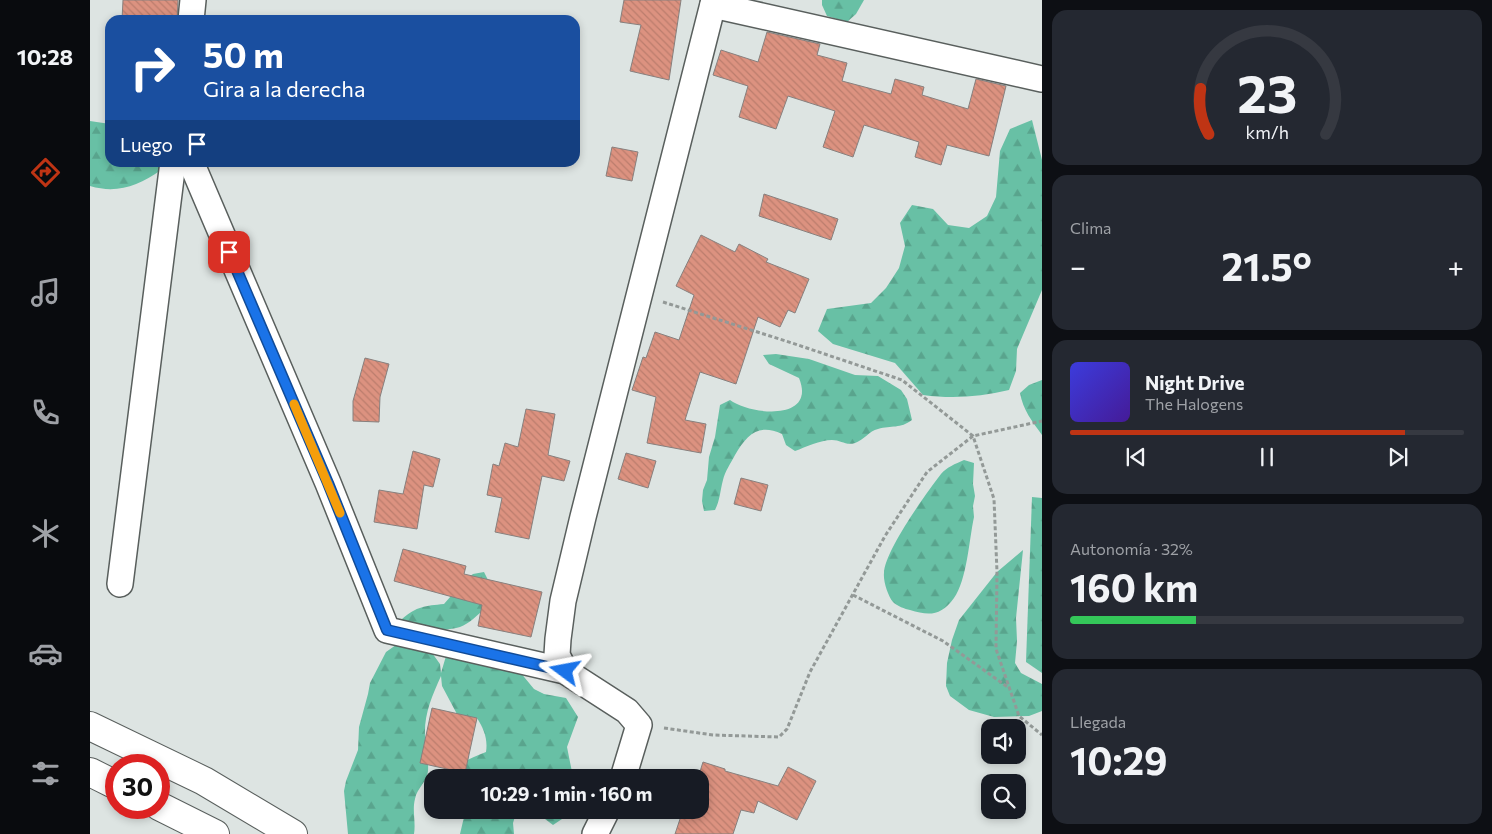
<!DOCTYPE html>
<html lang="es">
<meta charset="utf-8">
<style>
body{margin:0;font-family:Commissioner,sans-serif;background:#242831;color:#f1f3f6;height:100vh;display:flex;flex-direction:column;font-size:19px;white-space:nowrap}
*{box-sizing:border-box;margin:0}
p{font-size:16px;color:#9ea1a6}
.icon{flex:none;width:28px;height:28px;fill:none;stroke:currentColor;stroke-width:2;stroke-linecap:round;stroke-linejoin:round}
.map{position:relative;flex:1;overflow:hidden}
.details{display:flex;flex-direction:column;gap:10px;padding:10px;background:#0d0f14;width:450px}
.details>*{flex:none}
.top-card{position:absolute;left:15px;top:15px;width:475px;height:152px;border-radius:15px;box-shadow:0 2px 8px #0003;background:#1a4fa0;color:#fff;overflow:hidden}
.tools{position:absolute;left:891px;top:719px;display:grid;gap:10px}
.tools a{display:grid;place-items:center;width:45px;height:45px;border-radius:10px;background:#171b24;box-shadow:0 2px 8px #0003;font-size:25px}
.speed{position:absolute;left:15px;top:754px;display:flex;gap:10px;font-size:25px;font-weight:700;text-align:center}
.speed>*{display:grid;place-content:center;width:65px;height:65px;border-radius:50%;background:#171b24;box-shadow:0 2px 8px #0003;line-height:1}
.speed .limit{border:8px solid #d22;background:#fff;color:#111}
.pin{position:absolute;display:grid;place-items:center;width:42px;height:42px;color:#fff;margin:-21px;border-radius:10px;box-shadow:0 2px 8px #0006}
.me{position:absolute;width:55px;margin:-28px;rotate:283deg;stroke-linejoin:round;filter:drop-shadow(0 0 4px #0008)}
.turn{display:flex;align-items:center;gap:18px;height:105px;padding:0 15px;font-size:22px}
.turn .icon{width:65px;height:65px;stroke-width:2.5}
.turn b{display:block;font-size:35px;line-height:42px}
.then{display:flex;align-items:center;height:48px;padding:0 15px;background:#0003;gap:10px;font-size:19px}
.big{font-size:38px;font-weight:700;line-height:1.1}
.details .widget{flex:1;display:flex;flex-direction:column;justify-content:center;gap:8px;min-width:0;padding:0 18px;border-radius:15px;background:#242831}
.details .dial{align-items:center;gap:0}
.dial svg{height:130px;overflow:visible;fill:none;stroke:#363941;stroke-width:7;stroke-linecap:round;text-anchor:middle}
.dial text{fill:#f1f3f6;stroke:none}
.song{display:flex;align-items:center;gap:15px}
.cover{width:60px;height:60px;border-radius:8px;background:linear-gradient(135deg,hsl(240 70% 55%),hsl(260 70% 35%))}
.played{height:5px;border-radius:2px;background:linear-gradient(90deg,#bf3414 85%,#363941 85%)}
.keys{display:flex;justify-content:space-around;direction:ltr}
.heat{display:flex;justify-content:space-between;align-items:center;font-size:28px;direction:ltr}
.charge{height:8px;border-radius:4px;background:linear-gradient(90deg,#34c759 32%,#363941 0)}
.trip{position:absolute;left:334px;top:769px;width:285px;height:50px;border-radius:15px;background:#171b24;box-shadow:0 2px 8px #0003;font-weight:700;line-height:50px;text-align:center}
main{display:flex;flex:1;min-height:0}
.tab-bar{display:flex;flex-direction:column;width:90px;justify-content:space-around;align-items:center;background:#090b0e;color:#9ea1a6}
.tab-bar .icon{width:35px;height:35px}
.tab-bar .current{color:#bf3414}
.tab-bar b{font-size:22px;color:#f1f3f6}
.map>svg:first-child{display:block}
.forest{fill:url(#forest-firs)}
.building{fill:url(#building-back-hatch);stroke:#87807e}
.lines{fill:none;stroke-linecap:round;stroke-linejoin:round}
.minor-casing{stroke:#595f5d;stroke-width:28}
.trunk-casing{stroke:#595f5d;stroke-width:30}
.path{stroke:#939997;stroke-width:3;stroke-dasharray:4 2.5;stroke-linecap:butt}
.minor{stroke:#fff;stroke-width:25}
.trunk{stroke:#fff;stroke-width:28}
.route-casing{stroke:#114b97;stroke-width:12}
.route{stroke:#1a73e8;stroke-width:9}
.slow{stroke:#f59e0b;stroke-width:9}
</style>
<main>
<nav class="tab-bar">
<b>10:28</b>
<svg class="icon current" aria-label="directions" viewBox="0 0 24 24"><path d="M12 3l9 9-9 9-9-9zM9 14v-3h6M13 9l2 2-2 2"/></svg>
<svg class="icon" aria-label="music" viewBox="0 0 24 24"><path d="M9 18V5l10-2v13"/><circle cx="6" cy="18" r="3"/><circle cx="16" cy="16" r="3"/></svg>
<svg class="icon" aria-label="phone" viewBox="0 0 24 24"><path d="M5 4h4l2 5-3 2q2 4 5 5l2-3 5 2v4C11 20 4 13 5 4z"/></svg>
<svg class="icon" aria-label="climate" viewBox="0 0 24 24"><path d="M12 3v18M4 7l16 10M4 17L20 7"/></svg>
<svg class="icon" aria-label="car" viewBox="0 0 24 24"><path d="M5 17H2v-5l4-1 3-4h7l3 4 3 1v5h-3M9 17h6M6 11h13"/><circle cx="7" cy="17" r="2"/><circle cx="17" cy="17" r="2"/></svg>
<svg class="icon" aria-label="filters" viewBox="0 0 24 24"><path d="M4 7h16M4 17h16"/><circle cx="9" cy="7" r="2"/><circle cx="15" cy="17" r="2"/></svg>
</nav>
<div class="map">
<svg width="952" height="834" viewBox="0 0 952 834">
<defs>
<pattern id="forest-firs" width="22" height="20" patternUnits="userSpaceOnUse" patternTransform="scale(1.25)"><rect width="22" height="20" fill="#68c0a5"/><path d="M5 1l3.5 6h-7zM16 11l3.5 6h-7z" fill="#59a48d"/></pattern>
<pattern id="building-back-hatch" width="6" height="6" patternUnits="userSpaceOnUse" patternTransform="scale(1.25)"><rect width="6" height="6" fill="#dc9280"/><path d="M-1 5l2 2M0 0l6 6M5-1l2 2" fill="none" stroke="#bb7d6d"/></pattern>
</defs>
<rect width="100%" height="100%" fill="#dde4e2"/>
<g class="forest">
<path d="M 732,0 L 774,0 L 766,14 L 757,22 L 737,16 L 732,5 Z"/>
<path d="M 942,120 L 952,160 L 952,290 L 927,349 L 926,371 L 919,390 C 890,397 862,399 833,395 L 805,363 L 743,344 L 728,331 L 737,309 L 781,303 L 796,288 L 809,268 L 815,246 L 810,223 L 822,205 L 843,209 L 858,225 L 879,228 L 897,216 L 906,197 L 910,151 L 920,129 Z"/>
<path d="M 0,121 L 20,124 L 20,162 L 72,163 L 71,170 C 48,186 27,194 0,186 Z"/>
<path d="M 686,354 L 719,359 L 765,375 L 788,376 L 811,390 L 817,399 L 822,420 C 810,429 802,425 788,429 C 779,431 774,440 765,443 C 756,446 751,440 742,440 C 730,440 716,447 705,451 L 696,445 L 692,434 C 668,423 657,435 645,455 C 641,463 635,471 633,480 C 630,491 630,500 625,510 L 614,511 L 612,501 L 613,490 L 617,480 L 619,457 L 625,437 L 630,405 L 640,400 C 660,415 727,422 709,378 L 679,364 L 673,355 Z"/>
<path d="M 952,380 L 952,435 C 942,421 933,410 930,393 L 939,385 Z"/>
<path d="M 874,460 L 884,463 L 883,484 L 885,496 L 883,506 L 884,517 C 879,540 877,580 864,598 C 851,616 839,616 820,610 C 815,609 807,606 803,602 C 798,596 793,581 794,573 C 794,552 837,492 851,474 C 857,467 865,464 874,460 Z"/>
<path d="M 942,497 L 952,498 L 952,673 L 936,662 Z"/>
<path d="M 933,550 L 926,618 L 927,641 L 925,663 L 931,673 L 952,684 L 952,711 L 939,716 L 904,717 L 879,710 L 860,696 L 856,686 L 857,663 L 862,640 L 869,620 L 907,572 Z"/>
<path d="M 394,572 L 398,580 L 396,607 C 389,614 379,624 370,627 C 358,631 330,631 318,629 L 312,619 C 327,606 335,606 354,604 L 374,581 L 383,574 Z"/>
<path d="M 313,640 L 337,646 L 350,664 L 351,673 L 356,656 L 362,646 L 430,672 L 444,689 L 454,694 L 476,698 L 488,717 L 477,747 L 483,777 L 358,777 C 365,765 382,757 396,752 C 398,739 394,729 387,718 L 368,716 L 352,686 L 351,676 C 342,696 334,714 335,736 C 335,748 339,760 338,771 C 337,782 327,788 325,799 C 322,810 326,822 324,834 L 258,834 L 254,791 L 256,781 L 268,750 L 269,727 L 278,694 L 280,683 L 296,652 Z"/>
<path d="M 369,810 L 427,810 L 423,823 L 424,834 L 370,834 L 374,817 Z"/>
<path d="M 447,810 L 479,810 L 472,819 L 463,825 L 455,819 Z"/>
</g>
<g class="building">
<path d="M 33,0 L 88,0 L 87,20 L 32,20 Z"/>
<path d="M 534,0 L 591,0 L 579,80 L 540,71 L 551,25 L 530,22 Z"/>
<path d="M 677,32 L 730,44 L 727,55 L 757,63 L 752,81 L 801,94 L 805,79 L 834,87 L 832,95 L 878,109 L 886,79 L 916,86 L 899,156 L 857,145 L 851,165 L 825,157 L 829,142 L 774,125 L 763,157 L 733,147 L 745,111 L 698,96 L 686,129 L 649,117 L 658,86 L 623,75 L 631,50 L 668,62 Z"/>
<path d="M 522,147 L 548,152 L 542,181 L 516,176 Z"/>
<path d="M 674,194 L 748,219 L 741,240 L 669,216 Z"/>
<path d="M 611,235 L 645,252 L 649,244 L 678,259 L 676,262 L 719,279 L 705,313 L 698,310 L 690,327 L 668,317 L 646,384 L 610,372 L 595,420 L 616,424 L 611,453 L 557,443 L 566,397 L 542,390 L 553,357 L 556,358 L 565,332 L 589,340 L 604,295 L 586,286 Z"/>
<path d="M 275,358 L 299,364 L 290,397 L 289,422 L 263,421 L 263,401 Z"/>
<path d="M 436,409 L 465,414 L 458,455 L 480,461 L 474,481 L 452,476 L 439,539 L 405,532 L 412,498 L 397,495 L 403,464 L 409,466 L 415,443 L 428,447 Z"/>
<path d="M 323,451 L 350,459 L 343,487 L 334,485 L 327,529 L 284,522 L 289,490 L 313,494 Z"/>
<path d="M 536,453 L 566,461 L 558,488 L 528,479 Z"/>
<path d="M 651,478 L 678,485 L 671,511 L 644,504 Z"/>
<path d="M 313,549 L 376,566 L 374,574 L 452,592 L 441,637 L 388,626 L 392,605 L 304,581 Z"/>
<path d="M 342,708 L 387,718 L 375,773 L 330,763 Z"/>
<path d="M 613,762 L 635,769 L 635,771 L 688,786 L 698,767 L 726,781 L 707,820 L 668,801 L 664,813 L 651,810 L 643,834 L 585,834 L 593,810 L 610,810 L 610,778 L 608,778 Z"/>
</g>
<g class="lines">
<g class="minor-casing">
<g id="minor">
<path d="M 623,5 L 952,79"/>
<path d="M 101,20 L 103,0"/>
<path d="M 101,162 L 238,483 L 297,630 L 475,671 L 537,711 L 549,725 L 533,778"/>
<path d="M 30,584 L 83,162"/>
<path d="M 475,671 L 467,655 L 468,639 L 473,601 L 493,517 L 624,0"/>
<path d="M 505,834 L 517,810"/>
</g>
</g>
<g class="trunk-casing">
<g id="trunk">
<path d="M 0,726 L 114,781 L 203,834"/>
<path d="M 0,772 L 26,785"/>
<path d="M 69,806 L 125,834"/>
</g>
</g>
<g class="path">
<path d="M 573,302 L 702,343 L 812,380 L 883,436 L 904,499 L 907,572 L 906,649 L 929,716 L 952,735"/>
<path d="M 763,595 L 853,641 L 919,688"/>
<path d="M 574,728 L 623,735 L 689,737 L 697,729 L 720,672 L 795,536 L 837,472 L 883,436 L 952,421"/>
</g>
<use href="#minor" class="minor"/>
<use href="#trunk" class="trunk"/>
</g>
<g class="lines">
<g class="route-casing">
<path id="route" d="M 139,252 L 238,483 L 297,630 L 475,671"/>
</g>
<use href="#route" class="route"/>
<path class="slow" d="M 204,404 L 250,513"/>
</g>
</svg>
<div class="tools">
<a><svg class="icon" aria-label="sound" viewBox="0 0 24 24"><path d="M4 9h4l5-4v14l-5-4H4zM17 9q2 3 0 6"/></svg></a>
<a><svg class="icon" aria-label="search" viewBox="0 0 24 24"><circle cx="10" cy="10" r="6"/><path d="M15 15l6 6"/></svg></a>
</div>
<div class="speed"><div class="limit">30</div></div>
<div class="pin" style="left:139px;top:252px;background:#d93025"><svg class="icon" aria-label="arrive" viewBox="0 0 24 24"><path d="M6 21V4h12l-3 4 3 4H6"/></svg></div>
<svg class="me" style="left:475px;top:671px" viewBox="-20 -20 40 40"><path d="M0-17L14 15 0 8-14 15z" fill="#1a73e8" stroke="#fff" stroke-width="4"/></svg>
<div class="trip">10:29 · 1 min · 160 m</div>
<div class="top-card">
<div class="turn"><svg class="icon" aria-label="right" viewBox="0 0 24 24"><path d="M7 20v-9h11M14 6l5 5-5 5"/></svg><div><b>50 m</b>Gira a la derecha</div></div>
<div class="then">Luego<svg class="icon" aria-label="arrive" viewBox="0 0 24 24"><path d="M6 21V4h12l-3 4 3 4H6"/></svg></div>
</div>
</div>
<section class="details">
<div class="widget dial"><svg viewBox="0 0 100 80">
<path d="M14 69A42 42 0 1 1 86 69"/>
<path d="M14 69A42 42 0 0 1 9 41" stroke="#bf3414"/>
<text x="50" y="56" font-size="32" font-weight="700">23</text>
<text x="50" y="72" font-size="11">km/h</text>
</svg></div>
<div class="widget"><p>Clima</p>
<div class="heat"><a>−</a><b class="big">21.5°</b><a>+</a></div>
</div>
<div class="widget">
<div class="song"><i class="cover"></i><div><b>Night Drive</b><p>The Halogens</p></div></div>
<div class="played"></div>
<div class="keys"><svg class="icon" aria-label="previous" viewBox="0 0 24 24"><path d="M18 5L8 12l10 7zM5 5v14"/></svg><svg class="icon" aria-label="pause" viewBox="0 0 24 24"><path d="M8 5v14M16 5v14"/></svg><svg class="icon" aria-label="next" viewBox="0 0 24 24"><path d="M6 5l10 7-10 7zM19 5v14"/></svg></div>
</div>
<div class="widget"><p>Autonomía · 32%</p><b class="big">160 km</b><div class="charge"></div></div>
<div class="widget"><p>Llegada</p><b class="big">10:29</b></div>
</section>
</main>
